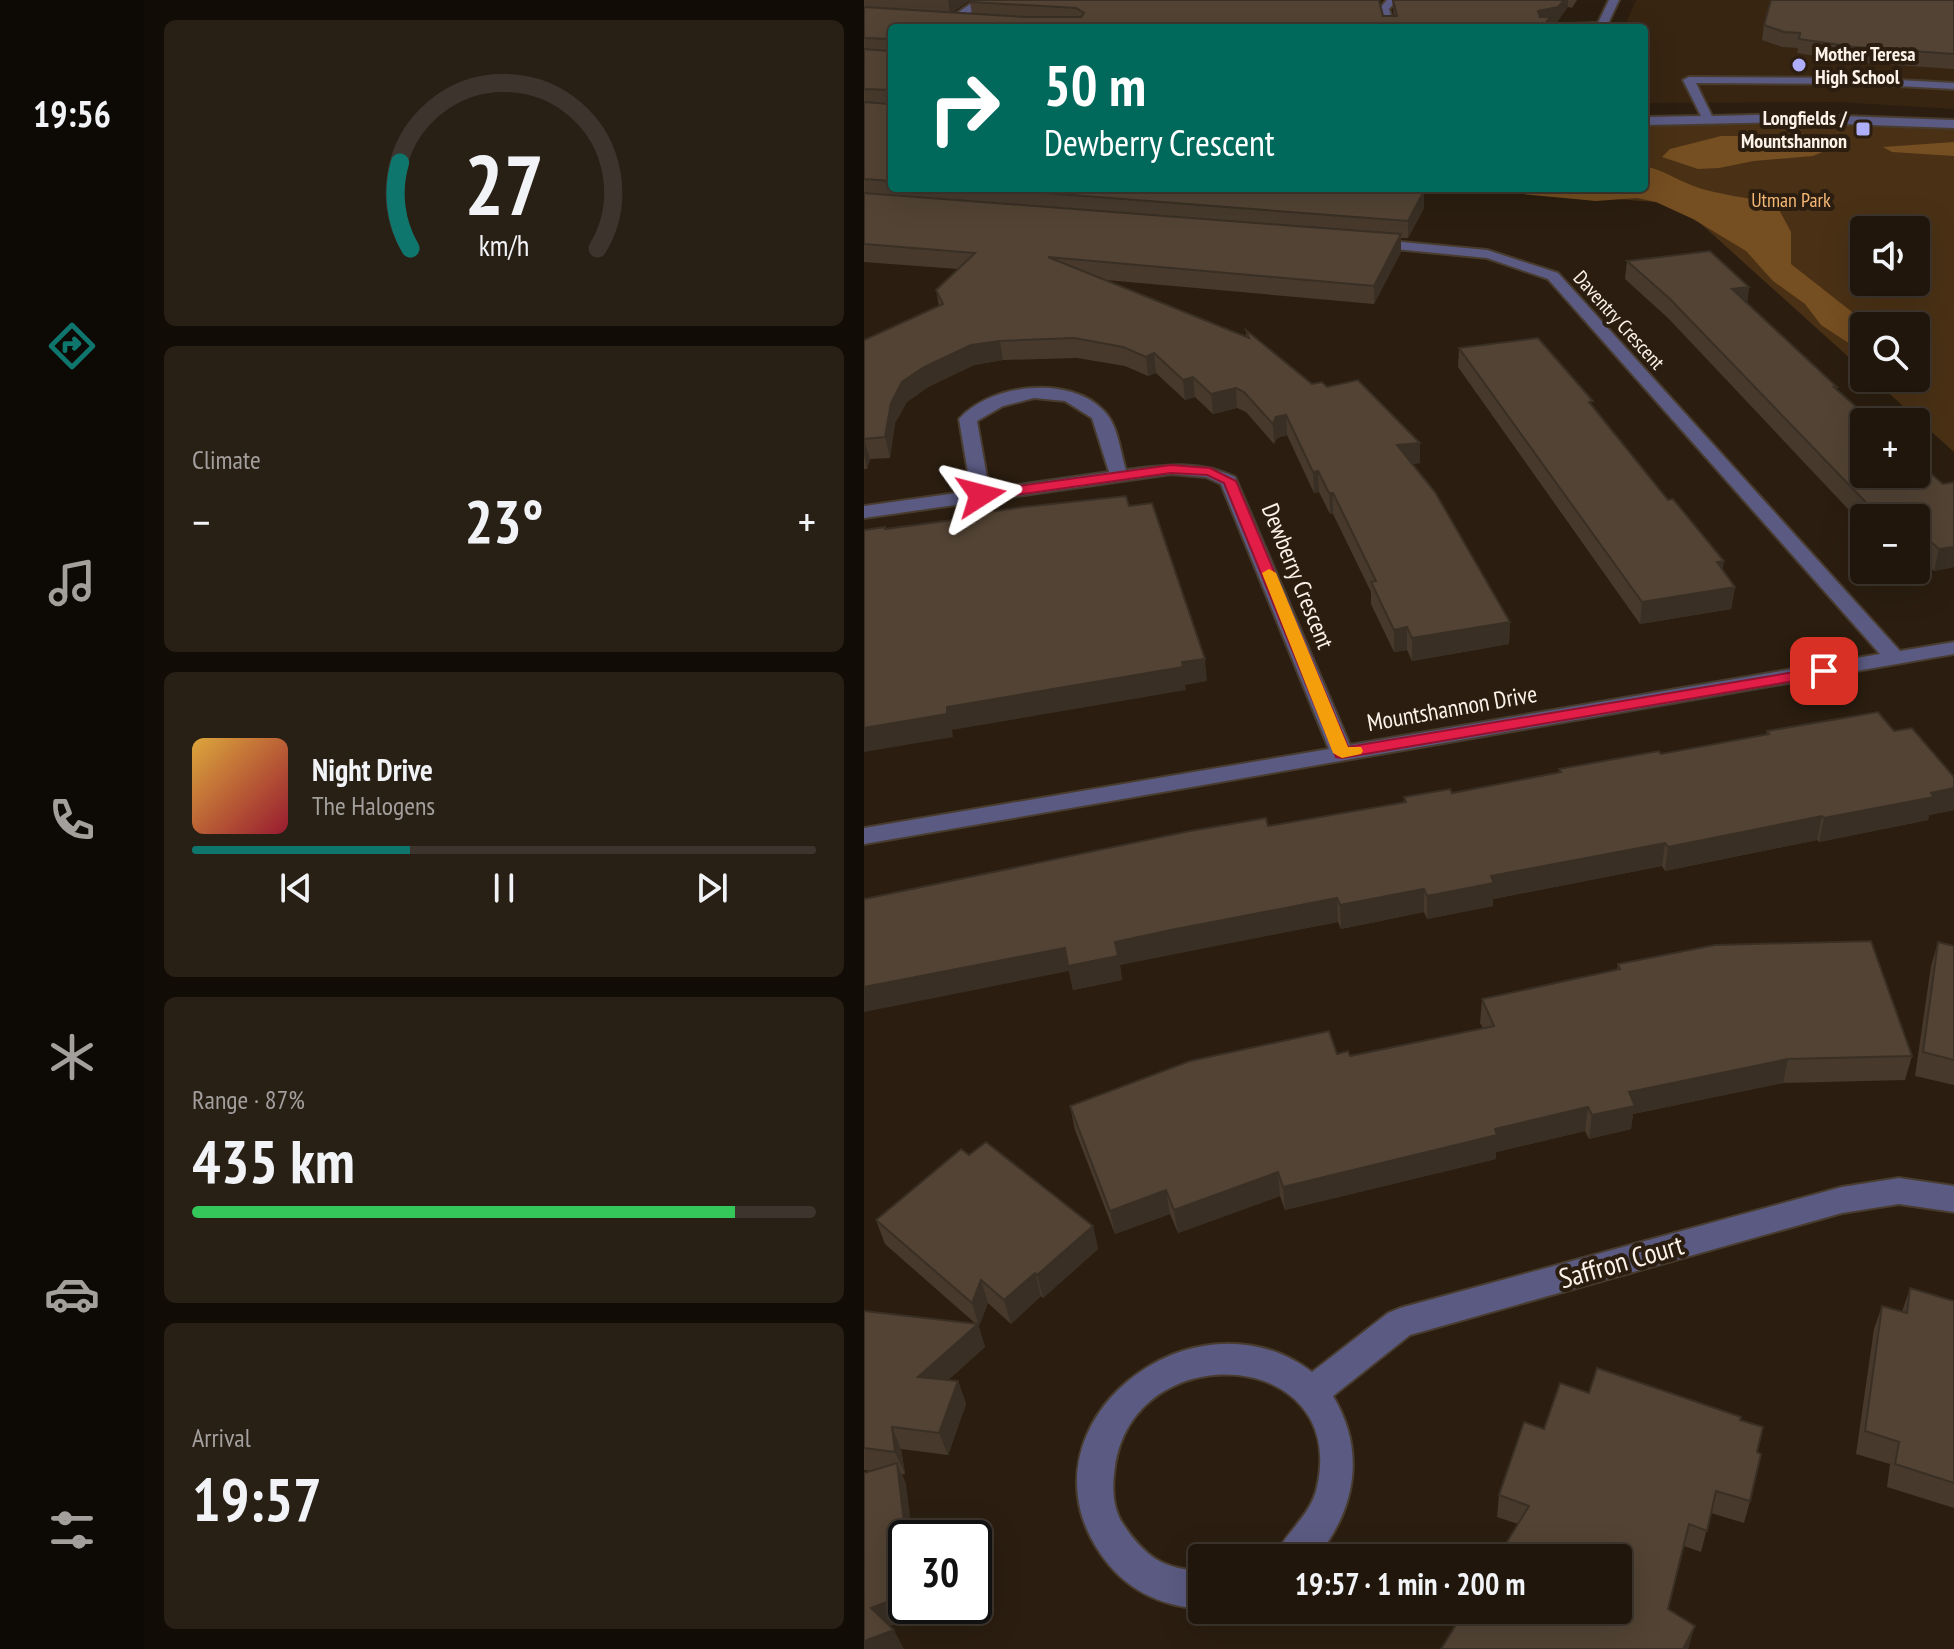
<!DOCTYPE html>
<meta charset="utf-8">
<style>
body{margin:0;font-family:"PT Sans Narrow",sans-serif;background:#281f15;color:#f1f3f6;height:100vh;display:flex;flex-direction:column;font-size:30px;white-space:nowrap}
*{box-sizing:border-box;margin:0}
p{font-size:26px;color:#a29f9d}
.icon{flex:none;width:44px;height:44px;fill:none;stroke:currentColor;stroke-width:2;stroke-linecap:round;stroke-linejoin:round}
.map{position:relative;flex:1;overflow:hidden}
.sheet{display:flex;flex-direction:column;gap:20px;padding:20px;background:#120c07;width:720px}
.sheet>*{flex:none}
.hud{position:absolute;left:24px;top:24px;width:760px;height:168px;border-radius:8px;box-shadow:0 8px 32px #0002,0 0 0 2px #3d352d;background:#00695c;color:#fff;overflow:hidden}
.controls{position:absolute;left:986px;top:216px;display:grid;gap:16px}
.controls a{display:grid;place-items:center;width:80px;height:80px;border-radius:8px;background:#20160c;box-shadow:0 8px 32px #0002,0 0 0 2px #3d352d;font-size:40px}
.speed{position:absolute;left:24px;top:1520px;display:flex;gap:16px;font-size:40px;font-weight:700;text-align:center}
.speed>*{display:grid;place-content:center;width:104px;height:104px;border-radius:50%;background:#20160c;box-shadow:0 8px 32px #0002,0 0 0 2px #3d352d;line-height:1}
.speed .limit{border:4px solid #111;border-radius:12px;background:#fff;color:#111}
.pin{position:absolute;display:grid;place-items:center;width:68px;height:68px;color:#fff;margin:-34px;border-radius:16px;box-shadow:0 4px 12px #0006}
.me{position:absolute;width:88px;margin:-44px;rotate:81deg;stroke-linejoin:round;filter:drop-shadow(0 0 6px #0008)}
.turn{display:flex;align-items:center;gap:28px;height:168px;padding:0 24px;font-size:36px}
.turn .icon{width:104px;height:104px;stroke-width:2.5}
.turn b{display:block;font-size:56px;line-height:68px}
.big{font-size:60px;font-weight:600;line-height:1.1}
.sheet .widget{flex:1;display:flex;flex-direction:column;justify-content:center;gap:12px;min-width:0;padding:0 28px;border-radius:12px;background:#281f15}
.sheet .dial{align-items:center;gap:0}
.dial svg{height:208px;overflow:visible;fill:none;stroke:#3d352d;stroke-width:7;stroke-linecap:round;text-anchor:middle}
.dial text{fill:#f1f3f6;stroke:none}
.song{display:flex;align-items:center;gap:24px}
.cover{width:96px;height:96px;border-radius:12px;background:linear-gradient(135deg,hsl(40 70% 55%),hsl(350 70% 35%))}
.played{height:8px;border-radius:4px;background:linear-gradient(90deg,#0f766e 35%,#3d352d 35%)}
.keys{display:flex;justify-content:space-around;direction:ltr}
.heat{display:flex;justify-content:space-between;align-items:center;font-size:44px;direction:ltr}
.charge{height:12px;border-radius:6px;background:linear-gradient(90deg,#34c759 87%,#3d352d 0)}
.trip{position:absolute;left:324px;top:1544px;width:444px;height:80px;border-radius:8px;background:#20160c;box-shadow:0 8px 32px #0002,0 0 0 2px #3d352d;font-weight:600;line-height:80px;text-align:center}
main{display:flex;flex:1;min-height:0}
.dock{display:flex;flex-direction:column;width:144px;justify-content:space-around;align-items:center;background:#0d0905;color:#a29f9d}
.dock .icon{width:56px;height:56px}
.dock .selected{color:#0f766e}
.dock b{font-size:36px;color:#f1f3f6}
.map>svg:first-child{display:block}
.built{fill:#372512}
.green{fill:#4a3115;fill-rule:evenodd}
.forest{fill:#754e21}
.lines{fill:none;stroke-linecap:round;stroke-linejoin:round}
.minor-casing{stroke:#483c2e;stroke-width:4}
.minor{fill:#5b5a82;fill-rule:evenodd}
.wall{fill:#473a2d}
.shaded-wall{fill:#392f24}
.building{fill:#524334;stroke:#392f24;stroke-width:2}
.route{fill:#e11d48;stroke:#92132f;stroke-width:2}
.slow{fill:#f59e0b}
.poi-dot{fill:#afaefa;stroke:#2b1e10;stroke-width:3}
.labels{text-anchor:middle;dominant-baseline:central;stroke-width:8;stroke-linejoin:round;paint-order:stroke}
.far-poi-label{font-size:20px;font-weight:bold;fill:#fcf2e9;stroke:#2b1e10;text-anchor:start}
.far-park-label{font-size:20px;fill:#f5b775;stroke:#2b1e10}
.far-street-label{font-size:20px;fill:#fcf2e9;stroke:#2b1e10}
.street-label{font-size:24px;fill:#fcf2e9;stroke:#2b1e10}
.near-street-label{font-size:28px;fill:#fcf2e9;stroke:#2b1e10}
</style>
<main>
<nav class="dock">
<b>19:56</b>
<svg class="icon selected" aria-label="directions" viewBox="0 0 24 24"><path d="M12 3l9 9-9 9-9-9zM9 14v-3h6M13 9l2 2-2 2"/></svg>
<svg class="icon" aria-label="music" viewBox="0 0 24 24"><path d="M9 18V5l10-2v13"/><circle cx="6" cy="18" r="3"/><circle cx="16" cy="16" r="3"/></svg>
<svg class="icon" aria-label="phone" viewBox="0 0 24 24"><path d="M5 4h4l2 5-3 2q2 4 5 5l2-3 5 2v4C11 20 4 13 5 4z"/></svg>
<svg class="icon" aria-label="climate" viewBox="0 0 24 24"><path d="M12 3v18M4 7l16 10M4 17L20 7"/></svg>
<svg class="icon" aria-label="car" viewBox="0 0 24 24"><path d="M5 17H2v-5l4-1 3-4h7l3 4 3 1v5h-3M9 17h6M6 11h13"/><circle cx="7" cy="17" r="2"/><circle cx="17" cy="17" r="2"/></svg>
<svg class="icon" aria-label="filters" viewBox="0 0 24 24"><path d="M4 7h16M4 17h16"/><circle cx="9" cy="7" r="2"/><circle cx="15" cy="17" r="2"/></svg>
</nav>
<section class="sheet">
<div class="widget dial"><svg viewBox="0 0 100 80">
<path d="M14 69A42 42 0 1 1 86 69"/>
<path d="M14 69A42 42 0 0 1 10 36" stroke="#0f766e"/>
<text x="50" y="56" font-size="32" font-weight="700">27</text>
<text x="50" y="72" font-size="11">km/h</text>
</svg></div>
<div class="widget"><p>Climate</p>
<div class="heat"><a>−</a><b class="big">23°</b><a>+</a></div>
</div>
<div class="widget">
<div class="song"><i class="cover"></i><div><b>Night Drive</b><p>The Halogens</p></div></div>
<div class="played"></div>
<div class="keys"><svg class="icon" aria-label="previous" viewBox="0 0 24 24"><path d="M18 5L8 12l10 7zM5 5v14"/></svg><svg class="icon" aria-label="pause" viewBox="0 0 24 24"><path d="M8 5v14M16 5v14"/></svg><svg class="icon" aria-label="next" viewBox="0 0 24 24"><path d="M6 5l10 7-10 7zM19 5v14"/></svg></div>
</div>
<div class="widget"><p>Range · 87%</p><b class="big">435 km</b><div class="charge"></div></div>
<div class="widget"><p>Arrival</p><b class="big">19:57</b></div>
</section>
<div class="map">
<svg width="1090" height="1649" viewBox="0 0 1090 1649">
<rect width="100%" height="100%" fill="#2b1e10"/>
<path class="built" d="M 772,0 L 1090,0 L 1090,109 L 974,102 L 780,103 L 780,28 L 760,28 Z"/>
<path class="green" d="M 911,122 L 1090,129 L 1090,452 L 1008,378 L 1052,378 L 1052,326 L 1000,326 L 1000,371 L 815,204 L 618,188 L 780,188 L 780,124 ZM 1000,230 L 1052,230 L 1052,282 L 1000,282 Z"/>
<g class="forest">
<path d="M 857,136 L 941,136 L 969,144 L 968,148 L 949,156 L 890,161 L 855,168 L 834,169 L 798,157 L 806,149 Z"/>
<path d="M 1090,142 L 1090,156 L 1028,152 L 1019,147 Z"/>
<path d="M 780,166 C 800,170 809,178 827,185 C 854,196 885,196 913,206 L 927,232 L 927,264 L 1006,326 L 1000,326 L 1000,353 L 957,325 L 941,304 L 909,281 L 882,251 L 829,219 L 792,202 L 773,198 L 732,201 L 595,188 L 780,188 Z"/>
</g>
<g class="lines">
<g class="minor-casing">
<g id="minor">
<path d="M 112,0 L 124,0 L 94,22 L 86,22 L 86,18 Z"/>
<path d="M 523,0 L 533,0 L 525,9 L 531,28 L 521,28 L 515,9 Z"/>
<path d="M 745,0 L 755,0 L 742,28 L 675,28 L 680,25 L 734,23 Z"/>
<path d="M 825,77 L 997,78 L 1090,83 L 1090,89 L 997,84 L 832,83 L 848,116 L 924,114 L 1090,120 L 1090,128 L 924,122 L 780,125 L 780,117 L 837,116 L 819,80 Z"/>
<path d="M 506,239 L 623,250 L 694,273 L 1036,651 L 1090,642 L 1090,654 L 0,844 L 0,828 L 465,749 L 357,484 L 342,477 L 307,474 L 0,518 L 0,506 L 107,491 L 95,419 C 127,383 207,375 240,411 C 254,425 256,451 262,470 C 300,465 335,460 371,477 L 486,745 L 1016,654 L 684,279 L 623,258 L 501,246 L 499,243 ZM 170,398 L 201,401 L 228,418 L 245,472 L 125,489 L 113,421 L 139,406 Z"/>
<path d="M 1035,1178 L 1090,1186 L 1090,1212 L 1035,1204 L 978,1213 L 546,1335 L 469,1396 C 502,1451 492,1509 452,1558 L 410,1558 C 421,1532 447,1516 453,1487 C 485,1348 271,1334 251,1466 C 248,1485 248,1508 259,1524 C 281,1557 299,1569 338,1571 L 338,1609 C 295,1606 260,1589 236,1553 C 149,1424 329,1282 448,1372 L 524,1313 L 536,1308 L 978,1187 Z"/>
</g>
</g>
<use href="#minor" class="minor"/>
</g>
<g class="wall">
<path d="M 0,0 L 107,0 L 88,12 L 108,14 L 106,2 L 516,4 L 519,16 L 530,16 L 528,0 L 713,0 L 708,8 L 704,7 L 693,22 L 686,23 L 28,28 L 28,188 L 558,188 L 560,208 L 544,238 L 537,238 L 537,252 L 510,304 L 242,280 L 382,337 L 382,330 L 448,384 L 556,463 L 548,464 L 646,622 L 645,644 L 548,661 L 543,650 L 530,652 L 507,604 L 507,592 L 469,514 L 466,514 L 455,492 L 450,493 L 423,435 L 413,438 L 410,444 L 382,412 L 373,408 L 349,414 L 331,397 L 321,400 L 292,373 L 284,376 L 261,366 L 213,358 L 139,360 L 110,365 L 64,387 L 43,402 L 31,423 L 26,458 L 6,459 L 3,469 L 0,469 L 0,340 L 75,306 L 72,290 L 94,269 L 0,262 Z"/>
<path d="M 1090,0 L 1090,69 L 988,62 L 933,53 L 934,48 L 918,47 L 898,40 L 900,25 Z"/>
<path d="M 763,261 L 885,287 L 883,303 L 973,387 L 973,390 L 1079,484 L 1090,482 L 1090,567 L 1070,571 L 1061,562 L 1052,564 L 1052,518 L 1000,518 L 1000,526 L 804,318 L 761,279 Z"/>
<path d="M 595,348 L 728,406 L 871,587 L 867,609 L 776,624 L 594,367 Z"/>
<path d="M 903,731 L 1030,731 L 1090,777 L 1090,810 L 1065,815 L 1064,820 L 955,842 L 953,840 L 801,871 L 798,866 L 629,899 L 629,906 L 563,919 L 560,912 L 477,929 L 474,922 L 310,953 L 256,965 L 258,980 L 209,990 L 205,971 L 404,826 L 540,802 L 540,797 L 588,793 L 695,773 L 695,769 L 797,754 L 902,735 Z"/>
<path d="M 1074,942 L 1090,946 L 1090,1085 L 1051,1076 L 1067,966 Z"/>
<path d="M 754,964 L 1048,1056 L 1041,1080 L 919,1083 L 769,1114 L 767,1129 L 725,1139 L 721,1131 L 632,1152 L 632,1159 L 421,1210 L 416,1196 L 314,1233 L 306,1214 L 251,1234 L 211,1130 L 206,1106 L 473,1054 L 486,1056 L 619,1028 L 616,1023 L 618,999 L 753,970 Z"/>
<path d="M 105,1155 L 229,1226 L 234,1249 L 179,1298 L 177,1296 L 147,1324 L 124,1303 L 115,1326 L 114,1325 L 121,1347 L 84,1380 L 94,1381 L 102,1404 L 84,1455 L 37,1449 L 41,1474 L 38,1474 L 42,1485 L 42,1606 L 57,1606 L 58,1614 L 26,1626 L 0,1649 L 9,1471 L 0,1470 L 0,1311 L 112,1324 L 21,1244 L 12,1220 Z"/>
<path d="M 1046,1288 L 1090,1301 L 1090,1508 L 1023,1487 L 1026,1464 L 992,1454 L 1010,1329 L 1018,1306 L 1038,1312 Z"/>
<path d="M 725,1393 L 876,1420 L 893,1452 L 886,1501 L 880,1523 L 847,1513 L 837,1552 L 820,1546 L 804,1609 L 825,1647 L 824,1649 L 577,1649 L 654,1524 L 633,1517 L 635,1495 L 680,1429 Z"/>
</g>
<g class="shaded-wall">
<path d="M 84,0 L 107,0 L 86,14 Z"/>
<path d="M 700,0 L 704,0 L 704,7 L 693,22 L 686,23 L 686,28 L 678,28 L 674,11 Z"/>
<path d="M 560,191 L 560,208 L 544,238 L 544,221 Z"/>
<path d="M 537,234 L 537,252 L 510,304 L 510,286 Z"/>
<path d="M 885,287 L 883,305 L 868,289 Z"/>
<path d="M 136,341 L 139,360 L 110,365 L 64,387 L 43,402 L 31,423 L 26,458 L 21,437 L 27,403 L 38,382 L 60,367 L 107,345 Z"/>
<path d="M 290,353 L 292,373 L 284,376 L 282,357 Z"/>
<path d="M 329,377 L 331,397 L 321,400 L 319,380 Z"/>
<path d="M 372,388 L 373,408 L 349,414 L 347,394 Z"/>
<path d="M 422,415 L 423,435 L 413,438 L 410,444 L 409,424 L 412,417 Z"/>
<path d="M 0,439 L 6,459 L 3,469 L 0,455 Z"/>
<path d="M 556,443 L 556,463 L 534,466 L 533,445 Z"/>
<path d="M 454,471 L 455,492 L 450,493 L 449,472 Z"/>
<path d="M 465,493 L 469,493 L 469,514 L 466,514 Z"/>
<path d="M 1066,541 L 1061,562 L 1052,564 L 1052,543 Z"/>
<path d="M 1090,547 L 1090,567 L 1070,571 L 1075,549 Z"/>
<path d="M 860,561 L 857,582 L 853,562 Z"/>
<path d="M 871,587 L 867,609 L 776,624 L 778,602 Z"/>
<path d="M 646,622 L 645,644 L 548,661 L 548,638 Z"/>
<path d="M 543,627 L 543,650 L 530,652 L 530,630 Z"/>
<path d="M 341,659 L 343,681 L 321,685 L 322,690 L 88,730 L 89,737 L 0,752 L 0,728 L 83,707 Z"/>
<path d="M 1090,788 L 1090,810 L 1065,815 L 1064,820 L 955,842 L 960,818 Z"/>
<path d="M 958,816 L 953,840 L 801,871 L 804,847 Z"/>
<path d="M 801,843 L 798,866 L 629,899 L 629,906 L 563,919 L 563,896 L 627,876 Z"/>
<path d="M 560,889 L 560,912 L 477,929 L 476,905 Z"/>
<path d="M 473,898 L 474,922 L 256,965 L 258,980 L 209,990 L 205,971 L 0,1012 L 0,987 L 201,948 L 251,942 Z"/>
<path d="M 924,1059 L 919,1083 L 769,1114 L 767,1129 L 725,1139 L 728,1115 L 765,1092 Z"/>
<path d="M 724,1107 L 721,1131 L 632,1152 L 632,1159 L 421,1210 L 419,1187 L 631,1129 Z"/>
<path d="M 414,1172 L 416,1196 L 314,1233 L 310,1210 Z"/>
<path d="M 302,1190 L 306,1214 L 251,1234 L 246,1211 Z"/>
<path d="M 229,1226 L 234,1249 L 179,1298 L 173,1275 Z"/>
<path d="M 171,1273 L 177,1296 L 147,1324 L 140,1300 Z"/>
<path d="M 117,1280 L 124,1303 L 115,1326 L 108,1303 Z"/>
<path d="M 114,1324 L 121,1347 L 62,1400 L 54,1377 Z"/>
<path d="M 94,1381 L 102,1404 L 84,1455 L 75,1433 Z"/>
<path d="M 28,1427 L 37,1449 L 41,1474 L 31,1452 Z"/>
<path d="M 33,1463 L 42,1485 L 49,1538 L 42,1538 Z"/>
<path d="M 42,1595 L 42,1606 L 57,1606 L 58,1614 L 18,1629 L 7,1608 Z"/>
<path d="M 831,1626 L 824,1649 L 819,1649 Z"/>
<path d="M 30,1630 L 40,1649 L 0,1649 L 0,1641 Z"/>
</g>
<g class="building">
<path d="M 108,0 L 515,0 L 519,16 L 533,16 L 529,0 L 700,0 L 694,7 L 674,11 L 676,17 L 686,17 L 678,28 L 28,28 L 28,42 L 25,39 L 0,38 L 0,7 L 161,17 L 217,17 L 220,13 L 212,8 L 106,2 Z"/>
<path d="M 907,0 L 1090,0 L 1090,54 L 990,47 L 935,39 L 936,33 L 920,32 L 900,25 Z"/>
<path d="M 28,43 L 28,181 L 0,179 L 0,102 L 25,104 L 28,93 L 25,90 L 0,89 L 0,49 L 25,51 Z"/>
<path d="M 115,188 L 558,188 L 560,191 L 544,221 Z"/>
<path d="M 0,193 L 537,234 L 510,286 L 184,257 L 385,338 L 382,330 L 448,384 L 458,382 L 463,387 L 494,380 L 556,443 L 533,445 L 571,492 L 646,622 L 548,638 L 543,627 L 530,630 L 507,582 L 512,581 L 469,493 L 465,493 L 454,471 L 449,472 L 422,415 L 412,417 L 409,424 L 380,392 L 372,388 L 347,394 L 329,377 L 319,380 L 290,353 L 282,357 L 259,347 L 210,338 L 136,341 L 107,345 L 60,367 L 38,382 L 27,403 L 21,437 L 0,439 L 0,441 L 0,340 L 79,304 L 72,290 L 111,253 L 0,244 Z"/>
<path d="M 846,251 L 885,287 L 868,289 L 973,387 L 970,387 L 1009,422 L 1000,422 L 1000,474 L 1052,474 L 1052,461 L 1079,484 L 1090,482 L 1090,547 L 1075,549 L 1066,541 L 1052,543 L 1052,518 L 1017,518 L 806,299 L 763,261 Z"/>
<path d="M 674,338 L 729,401 L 725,402 L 804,500 L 809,499 L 860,561 L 853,562 L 871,587 L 778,602 L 595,348 Z"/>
<path d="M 262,496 L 265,506 L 288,503 L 341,659 L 318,662 L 319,667 L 83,707 L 83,714 L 0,728 L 0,530 L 21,527 L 21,529 L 111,517 L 111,514 L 159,507 Z"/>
<path d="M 1014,712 L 1030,731 L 1048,728 L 1090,777 L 1090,788 L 1067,793 L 1070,797 L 960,818 L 958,816 L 804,847 L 801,843 L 627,876 L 630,883 L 563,896 L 560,889 L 476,905 L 473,898 L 307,930 L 251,942 L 254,956 L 204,966 L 201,948 L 0,987 L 0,899 L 326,831 L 402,818 L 404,826 L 542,802 L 540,797 L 586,789 L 588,793 L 697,772 L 695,769 L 795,751 L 797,754 L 905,734 L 903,731 Z"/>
<path d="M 1007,941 L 1048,1056 L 924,1059 L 765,1092 L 771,1106 L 728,1115 L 724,1107 L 631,1129 L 633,1135 L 419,1187 L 414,1172 L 310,1210 L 302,1190 L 246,1211 L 206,1106 L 326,1061 L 465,1031 L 473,1054 L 484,1051 L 486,1056 L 630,1026 L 618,999 L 756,969 L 754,964 L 851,945 Z"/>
<path d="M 1074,942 L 1090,946 L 1090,1060 L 1059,1052 Z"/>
<path d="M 122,1142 L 229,1226 L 173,1275 L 171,1273 L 140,1300 L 117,1280 L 108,1303 L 12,1220 L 97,1149 L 105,1155 Z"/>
<path d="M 1046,1288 L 1090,1301 L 1090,1483 L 1031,1464 L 1035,1442 L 1001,1431 L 1018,1306 L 1043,1313 Z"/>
<path d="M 0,1311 L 114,1324 L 54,1377 L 94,1381 L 75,1433 L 28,1427 L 31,1452 L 0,1448 Z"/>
<path d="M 733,1368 L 877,1417 L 876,1420 L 899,1427 L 893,1452 L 897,1454 L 886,1501 L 852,1491 L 843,1531 L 825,1524 L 804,1609 L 831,1626 L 819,1649 L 577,1649 L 601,1610 L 754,1610 L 754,1558 L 633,1558 L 665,1506 L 635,1495 L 660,1422 L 680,1429 L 696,1383 L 725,1393 Z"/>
<path d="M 33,1463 L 42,1539 L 42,1595 L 7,1608 L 30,1630 L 0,1641 L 0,1473 Z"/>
</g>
<path class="route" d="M 307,465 L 346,468 L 372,481 L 484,747 L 960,667 L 968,671 L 960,676 L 478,758 L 472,757 L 360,483 L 343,475 L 307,473 L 117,500 L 110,495 L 117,491 Z"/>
<path class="slow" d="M 405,569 L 412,573 L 484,747 L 497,747 L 499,751 L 497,754 L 478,758 L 469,753 L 398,573 Z"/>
<g class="poi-dot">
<circle cx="935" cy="65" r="8"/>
<rect x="991" y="121" width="16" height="16" rx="4"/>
</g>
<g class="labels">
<g class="far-poi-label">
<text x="951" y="54">Mother Teresa<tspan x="951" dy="23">High School</tspan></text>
<text x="983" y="118" text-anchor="end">Longfields /<tspan x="983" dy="23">Mountshannon</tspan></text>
</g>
<g class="far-park-label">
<text x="927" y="200">Utman Park</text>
</g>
<g class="far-street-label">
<text transform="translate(755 320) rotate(48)">Daventry Crescent</text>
</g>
<g class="street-label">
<text transform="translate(434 576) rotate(68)">Dewberry Crescent</text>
<text transform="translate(588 708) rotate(-10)">Mountshannon Drive</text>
</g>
<g class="near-street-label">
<text transform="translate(757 1261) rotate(-16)">Saffron Court</text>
</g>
</g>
</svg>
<div class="controls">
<a><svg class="icon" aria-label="sound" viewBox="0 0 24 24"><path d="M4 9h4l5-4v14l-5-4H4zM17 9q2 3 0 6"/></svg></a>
<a><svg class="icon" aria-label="search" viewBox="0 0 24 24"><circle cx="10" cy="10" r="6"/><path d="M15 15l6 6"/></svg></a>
<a>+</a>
<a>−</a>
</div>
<div class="speed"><div class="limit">30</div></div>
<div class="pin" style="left:960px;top:671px;background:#d93025"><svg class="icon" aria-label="arrive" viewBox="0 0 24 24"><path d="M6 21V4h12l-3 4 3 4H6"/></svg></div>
<svg class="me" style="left:117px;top:495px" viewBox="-20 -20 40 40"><path d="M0-17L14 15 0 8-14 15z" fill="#e11d48" stroke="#fff" stroke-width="4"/></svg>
<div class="trip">19:57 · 1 min · 200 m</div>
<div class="hud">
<div class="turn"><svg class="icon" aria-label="right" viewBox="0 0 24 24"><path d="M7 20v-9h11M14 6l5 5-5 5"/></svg><div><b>50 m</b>Dewberry Crescent</div></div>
</div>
</div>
</main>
